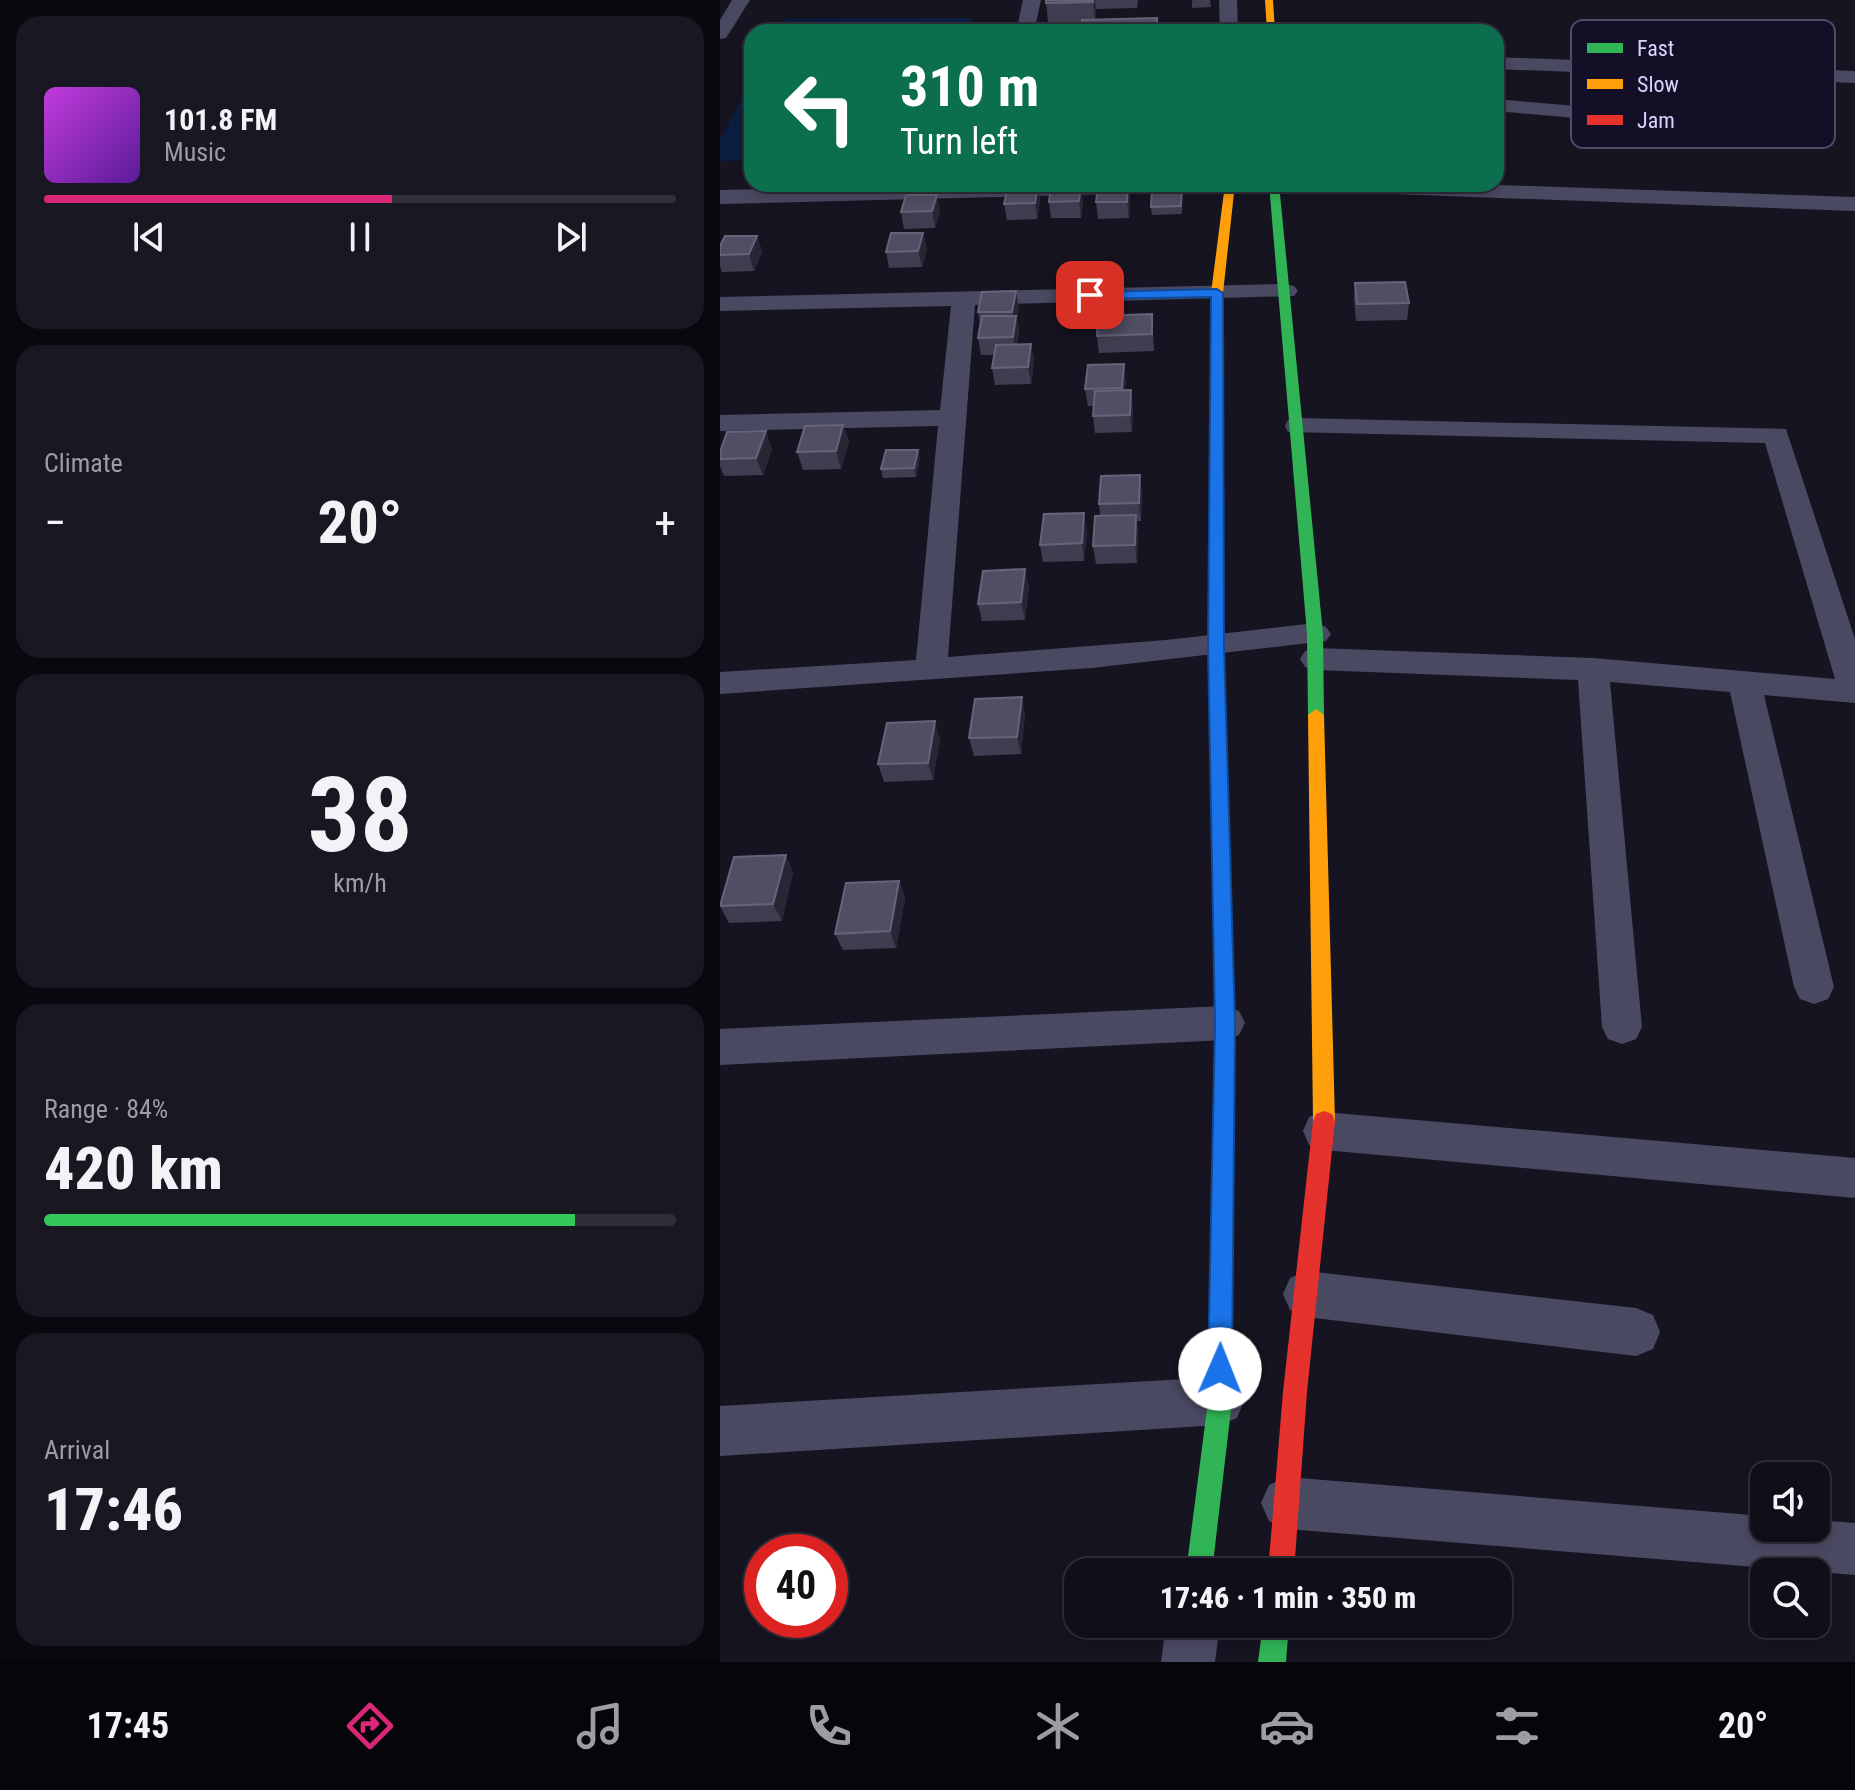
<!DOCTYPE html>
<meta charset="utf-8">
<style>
body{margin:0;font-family:"Roboto Condensed",sans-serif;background:#191822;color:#f1f3f6;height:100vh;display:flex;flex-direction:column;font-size:30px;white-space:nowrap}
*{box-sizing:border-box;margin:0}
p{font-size:26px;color:#9c9ca2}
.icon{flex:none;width:44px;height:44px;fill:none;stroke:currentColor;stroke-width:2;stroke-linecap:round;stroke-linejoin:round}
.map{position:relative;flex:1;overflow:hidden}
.details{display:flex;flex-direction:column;gap:16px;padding:16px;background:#09080e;width:720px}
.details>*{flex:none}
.top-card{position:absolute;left:24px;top:24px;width:760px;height:168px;border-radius:24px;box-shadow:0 4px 12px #0003,0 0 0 2px #302f38;background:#0b6e4f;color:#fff;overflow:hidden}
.tools{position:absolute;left:1030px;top:1462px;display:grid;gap:16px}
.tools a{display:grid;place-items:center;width:80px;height:80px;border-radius:16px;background:#100f19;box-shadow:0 4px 12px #0003,0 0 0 2px #302f38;font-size:40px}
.speed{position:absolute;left:24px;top:1534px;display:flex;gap:16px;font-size:40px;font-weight:700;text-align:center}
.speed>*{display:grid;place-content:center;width:104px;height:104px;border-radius:50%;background:#100f19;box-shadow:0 4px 12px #0003,0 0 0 2px #302f38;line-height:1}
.speed .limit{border:12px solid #d22;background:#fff;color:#111}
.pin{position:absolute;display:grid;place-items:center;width:68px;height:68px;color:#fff;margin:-34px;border-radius:16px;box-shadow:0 4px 12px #0006}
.me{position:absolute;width:88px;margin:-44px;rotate:1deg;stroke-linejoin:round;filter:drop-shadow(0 0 6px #0008)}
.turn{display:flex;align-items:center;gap:28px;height:168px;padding:0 24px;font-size:36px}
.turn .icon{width:104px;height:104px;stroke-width:2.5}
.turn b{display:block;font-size:56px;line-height:68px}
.big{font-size:60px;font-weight:800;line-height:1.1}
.details .tile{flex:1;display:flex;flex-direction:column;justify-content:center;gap:12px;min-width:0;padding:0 28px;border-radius:24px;background:#191822}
.details .dial{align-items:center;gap:0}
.dial b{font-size:104px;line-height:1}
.song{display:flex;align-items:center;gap:24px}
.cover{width:96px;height:96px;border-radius:12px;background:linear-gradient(135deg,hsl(290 70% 55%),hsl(270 70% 35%))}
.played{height:8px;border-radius:4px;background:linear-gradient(90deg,#db2777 55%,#302f38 55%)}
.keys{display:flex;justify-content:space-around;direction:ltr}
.heat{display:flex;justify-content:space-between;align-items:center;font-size:44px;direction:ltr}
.charge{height:12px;border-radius:6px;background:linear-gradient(90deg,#34c759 84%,#302f38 0)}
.trip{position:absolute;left:344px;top:1558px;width:448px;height:80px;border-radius:24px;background:#100f19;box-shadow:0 4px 12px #0003,0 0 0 2px #302f38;font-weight:800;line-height:80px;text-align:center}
.menu{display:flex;height:128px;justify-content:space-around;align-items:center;background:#06060a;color:#9c9ca2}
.menu .icon{width:56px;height:56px}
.menu .current{color:#db2777}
.menu b{font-size:36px;color:#f1f3f6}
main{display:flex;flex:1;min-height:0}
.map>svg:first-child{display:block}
.water{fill:#0b1e41}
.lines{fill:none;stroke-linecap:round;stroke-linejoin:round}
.street{fill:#4a4962;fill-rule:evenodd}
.fast{fill:#30b455;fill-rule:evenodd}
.slow{fill:#ff9f0a;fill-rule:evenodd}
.jam{fill:#e5322d;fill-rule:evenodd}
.wall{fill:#403d50}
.shaded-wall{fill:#282635}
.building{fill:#504e63;stroke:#66637b;stroke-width:2}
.route{fill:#1a73e8;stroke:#114b97;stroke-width:2}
.key{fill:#130f26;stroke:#4e4a67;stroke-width:2}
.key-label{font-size:22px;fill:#d9d4ff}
</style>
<main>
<section class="details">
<div class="tile">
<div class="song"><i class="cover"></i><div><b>101.8 FM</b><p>Music</p></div></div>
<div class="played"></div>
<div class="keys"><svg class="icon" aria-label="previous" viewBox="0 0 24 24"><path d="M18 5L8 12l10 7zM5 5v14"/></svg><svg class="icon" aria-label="pause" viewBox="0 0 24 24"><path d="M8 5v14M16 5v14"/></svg><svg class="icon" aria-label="next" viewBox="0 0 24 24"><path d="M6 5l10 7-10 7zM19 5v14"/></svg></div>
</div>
<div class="tile"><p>Climate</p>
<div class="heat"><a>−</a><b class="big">20°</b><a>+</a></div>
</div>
<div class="tile dial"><b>38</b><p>km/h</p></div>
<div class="tile"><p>Range · 84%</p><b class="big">420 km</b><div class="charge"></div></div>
<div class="tile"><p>Arrival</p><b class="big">17:46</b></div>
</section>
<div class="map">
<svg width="1135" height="1662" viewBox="0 0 1135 1662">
<rect width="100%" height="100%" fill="#161421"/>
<g class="water">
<path d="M 252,18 L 248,32 L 58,32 L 65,19 Z"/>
<path d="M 32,80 L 32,160 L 0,161 L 0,140 Z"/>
</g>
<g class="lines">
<g class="street">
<path d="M 12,0 L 30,0 L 6,38 L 0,39 L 0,20 Z"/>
<path d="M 303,0 L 321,0 L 314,32 L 296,32 Z"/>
<path d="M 499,0 L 517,0 L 518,32 L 500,32 Z"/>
<path d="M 658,24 L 664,25 L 666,32 L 648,32 L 652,25 Z"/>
<path d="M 776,57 L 1135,71 L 1135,83 L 776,69 Z"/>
<path d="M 776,99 L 947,114 L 957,120 L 947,126 L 776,111 Z"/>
<path d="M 278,184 L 521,185 L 510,191 L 0,204 L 0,190 Z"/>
<path d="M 554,184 L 749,184 L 1135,197 L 1135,211 L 565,190 Z"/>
<path d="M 566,284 L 574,286 L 578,291 L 574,296 L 255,305 L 228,657 L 446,640 L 595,623 L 606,627 L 611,634 L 606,641 L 372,668 L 0,694 L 0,672 L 196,660 L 218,426 L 0,431 L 0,415 L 220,410 L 231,306 L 0,311 L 0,297 Z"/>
<path d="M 578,418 L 1066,429 L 1135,639 L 1135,703 L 1044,695 L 1114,987 L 1108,999 L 1094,1004 L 1080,999 L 1074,987 L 1010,692 L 890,682 L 922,1027 L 916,1039 L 902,1044 L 888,1039 L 882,1027 L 858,680 L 596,670 L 585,667 L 580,659 L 585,651 L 596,648 L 873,658 L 1115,679 L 1045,443 L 568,432 L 565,426 L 568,420 Z"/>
<path d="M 505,1006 L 519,1011 L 525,1023 L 519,1035 L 505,1040 L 0,1065 L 0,1029 Z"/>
<path d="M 604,1112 L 1135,1158 L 1135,1198 L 604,1150 L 589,1145 L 583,1131 L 589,1117 Z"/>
<path d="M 586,1271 L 916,1308 L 933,1315 L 940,1332 L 933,1349 L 916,1356 L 586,1317 L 570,1310 L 563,1294 L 570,1278 Z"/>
<path d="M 500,1377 L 517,1384 L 524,1401 L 517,1418 L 500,1425 L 0,1456 L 0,1406 Z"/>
<path d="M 567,1477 L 1044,1516 L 1044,1528 L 1096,1528 L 1096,1520 L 1135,1523 L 1135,1575 L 567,1529 L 549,1521 L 541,1503 L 549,1485 Z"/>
<path d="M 446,1624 L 500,1624 L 495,1662 L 441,1662 Z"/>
</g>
<g class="fast">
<path d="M 549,184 L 559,184 L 603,634 L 604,715 L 596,721 L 588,715 L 587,634 Z"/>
<path d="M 501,847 L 507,849 L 510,854 L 515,1023 L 512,1401 L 492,1572 L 466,1572 L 488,1401 L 495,1023 L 492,854 L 495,849 Z"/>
<path d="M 543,1624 L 569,1624 L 566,1662 L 538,1662 Z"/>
</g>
<g class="slow">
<path d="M 545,0 L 553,0 L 555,32 L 547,32 Z"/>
<path d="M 505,184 L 515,184 L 503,293 L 504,646 L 510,854 L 507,859 L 495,859 L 492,854 L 488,646 L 491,293 Z"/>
<path d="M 596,709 L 604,715 L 615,1121 L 612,1128 L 604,1131 L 596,1128 L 593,1121 L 588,715 Z"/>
</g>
<path class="jam" d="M 604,1111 L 612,1114 L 615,1121 L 587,1392 L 574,1572 L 548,1572 L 563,1392 L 593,1121 L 596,1114 Z"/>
</g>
<g class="wall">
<path d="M 326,0 L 418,0 L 417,8 L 376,9 L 375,20 L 362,23 L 328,24 Z"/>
<path d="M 472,0 L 490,0 L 491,7 L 472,8 Z"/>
<path d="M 408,185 L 410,201 L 409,218 L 378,219 L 376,202 Z"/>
<path d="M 318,186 L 320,202 L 317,219 L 287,220 L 284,204 Z"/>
<path d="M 462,190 L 462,214 L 432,215 L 431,207 Z"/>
<path d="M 363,201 L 361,218 L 331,218 L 329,202 Z"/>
<path d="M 220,211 L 215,228 L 184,229 L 181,212 Z"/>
<path d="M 203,233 L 207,249 L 202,267 L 169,268 L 166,252 Z"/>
<path d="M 37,236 L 42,252 L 34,271 L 2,272 L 0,266 L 0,246 Z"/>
<path d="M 635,283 L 689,303 L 687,320 L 636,321 L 634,300 Z"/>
<path d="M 299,308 L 297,318 L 299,333 L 297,344 L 311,344 L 314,361 L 311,384 L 275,385 L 272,368 L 274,355 L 261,355 L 258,338 L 260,324 L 258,312 Z"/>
<path d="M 433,331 L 434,351 L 379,353 L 377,336 Z"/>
<path d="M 404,364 L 405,390 L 413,407 L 412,432 L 375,433 L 373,416 L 373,406 L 368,406 L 365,389 Z"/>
<path d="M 123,425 L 129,442 L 121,469 L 83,470 L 77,452 Z"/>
<path d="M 52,449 L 43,475 L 4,476 L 0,466 L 0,452 Z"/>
<path d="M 200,458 L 196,477 L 163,478 L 161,469 Z"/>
<path d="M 422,492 L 421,521 L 417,521 L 418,532 L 417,563 L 376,564 L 373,546 L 380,516 L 379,504 Z"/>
<path d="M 367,531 L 364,561 L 323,562 L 320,545 Z"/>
<path d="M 309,587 L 305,620 L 262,621 L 258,604 Z"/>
<path d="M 305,714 L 301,754 L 254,756 L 249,738 Z"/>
<path d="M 220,739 L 213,780 L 164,782 L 158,764 Z"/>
<path d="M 73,872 L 62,921 L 9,923 L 0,906 Z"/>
<path d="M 179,881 L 185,898 L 176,948 L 123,950 L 115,934 Z"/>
</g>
<g class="shaded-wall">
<path d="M 373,0 L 375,0 L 376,9 L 375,23 Z"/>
<path d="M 361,185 L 363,201 L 361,218 L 359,201 Z"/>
<path d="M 408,185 L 410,201 L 409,218 L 407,202 Z"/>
<path d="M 318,186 L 320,202 L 317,219 L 315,203 Z"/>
<path d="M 217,195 L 220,211 L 215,228 L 212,211 Z"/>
<path d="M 203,233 L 207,249 L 202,267 L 198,251 Z"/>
<path d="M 37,236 L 42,252 L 34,271 L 29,254 Z"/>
<path d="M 296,291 L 299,308 L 297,318 L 299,333 L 296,354 L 293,337 L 295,325 L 292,312 Z"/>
<path d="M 311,344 L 314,361 L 311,384 L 308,367 Z"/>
<path d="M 404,364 L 406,382 L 404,405 L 402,388 Z"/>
<path d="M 411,390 L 413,407 L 412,432 L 410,415 Z"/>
<path d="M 123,425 L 129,442 L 121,469 L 116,451 Z"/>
<path d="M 46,431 L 52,449 L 43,475 L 36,458 Z"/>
<path d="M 198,450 L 200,458 L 196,477 L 194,468 Z"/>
<path d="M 420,475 L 422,492 L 421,521 L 419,503 Z"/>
<path d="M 364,513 L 367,531 L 364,561 L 362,543 Z"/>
<path d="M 416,515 L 418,532 L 417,563 L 415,545 Z"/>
<path d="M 305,569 L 309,587 L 305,620 L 301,602 Z"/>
<path d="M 302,697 L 305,714 L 301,754 L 297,737 Z"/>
<path d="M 215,721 L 220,739 L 213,780 L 208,763 Z"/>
<path d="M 66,855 L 73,872 L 62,921 L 53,904 Z"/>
<path d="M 179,881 L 185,898 L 176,948 L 170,931 Z"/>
</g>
<g class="building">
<path d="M 326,0 L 373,0 L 373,2 L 326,3 Z"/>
<path d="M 437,18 L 437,32 L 361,32 L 362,20 Z"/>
<path d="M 361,185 L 359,201 L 329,202 L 331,186 Z"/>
<path d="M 408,185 L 407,202 L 376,202 L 378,186 Z"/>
<path d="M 318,186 L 315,203 L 284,204 L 288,187 Z"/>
<path d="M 432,190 L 462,190 L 461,206 L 431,207 Z"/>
<path d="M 186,195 L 217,195 L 212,211 L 181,212 Z"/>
<path d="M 171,233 L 203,233 L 198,251 L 166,252 Z"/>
<path d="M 5,236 L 37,236 L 29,254 L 0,255 L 0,246 Z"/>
<path d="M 685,282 L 689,303 L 637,304 L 635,283 Z"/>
<path d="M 296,291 L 292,312 L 258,312 L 262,292 Z"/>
<path d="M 432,314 L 432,334 L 377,336 L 378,316 Z"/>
<path d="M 262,316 L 296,316 L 293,337 L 258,338 Z"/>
<path d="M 311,344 L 308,367 L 272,368 L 276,345 Z"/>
<path d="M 404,364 L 402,388 L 365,389 L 368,365 Z"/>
<path d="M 411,390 L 410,415 L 373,416 L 375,391 Z"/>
<path d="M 123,425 L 116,451 L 77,452 L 85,426 Z"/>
<path d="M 46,431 L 36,458 L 0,459 L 0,452 L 7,432 Z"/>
<path d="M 166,450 L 198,450 L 194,468 L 161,469 Z"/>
<path d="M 420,475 L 419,503 L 379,504 L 381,476 Z"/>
<path d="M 364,513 L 362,543 L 320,545 L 324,514 Z"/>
<path d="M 416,515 L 415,545 L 373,546 L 375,516 Z"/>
<path d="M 305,569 L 301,602 L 258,604 L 263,571 Z"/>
<path d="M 302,697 L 297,737 L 249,738 L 255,699 Z"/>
<path d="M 215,721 L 208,763 L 158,764 L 167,723 Z"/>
<path d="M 66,855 L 53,904 L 0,906 L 14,857 Z"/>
<path d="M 179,881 L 170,931 L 115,934 L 126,883 Z"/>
</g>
<path class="route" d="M 497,289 L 503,293 L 504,646 L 515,1023 L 512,1369 L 509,1378 L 500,1382 L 492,1378 L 488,1369 L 495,1023 L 488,646 L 491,297 L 370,299 L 364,295 L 370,292 Z"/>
<rect x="851" y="20" width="264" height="128" rx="12" class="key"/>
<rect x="867" y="43" width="36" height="10" fill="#30b455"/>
<rect x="867" y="79" width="36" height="10" fill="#ff9f0a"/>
<rect x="867" y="115" width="36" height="10" fill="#e5322d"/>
<g class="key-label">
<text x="917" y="56">Fast</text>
<text x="917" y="92">Slow</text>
<text x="917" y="128">Jam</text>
</g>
</svg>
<div class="tools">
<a><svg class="icon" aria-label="sound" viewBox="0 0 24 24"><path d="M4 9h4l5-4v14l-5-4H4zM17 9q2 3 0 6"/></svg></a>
<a><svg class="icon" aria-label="search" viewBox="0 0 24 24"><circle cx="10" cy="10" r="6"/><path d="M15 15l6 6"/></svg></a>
</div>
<div class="speed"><div class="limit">40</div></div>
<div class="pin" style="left:370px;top:295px;background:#d93025"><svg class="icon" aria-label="arrive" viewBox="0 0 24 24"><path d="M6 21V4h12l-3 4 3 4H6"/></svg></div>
<svg class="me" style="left:500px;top:1369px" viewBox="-20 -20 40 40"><circle r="19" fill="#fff"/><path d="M0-13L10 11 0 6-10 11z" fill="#1a73e8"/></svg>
<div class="trip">17:46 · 1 min · 350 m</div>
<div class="top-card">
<div class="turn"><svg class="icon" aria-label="left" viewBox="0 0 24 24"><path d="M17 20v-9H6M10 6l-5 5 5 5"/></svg><div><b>310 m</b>Turn left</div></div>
</div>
</div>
</main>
<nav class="menu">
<b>17:45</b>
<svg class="icon current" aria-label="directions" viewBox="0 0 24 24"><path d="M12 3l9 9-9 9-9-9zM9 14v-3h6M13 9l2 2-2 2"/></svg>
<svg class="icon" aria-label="music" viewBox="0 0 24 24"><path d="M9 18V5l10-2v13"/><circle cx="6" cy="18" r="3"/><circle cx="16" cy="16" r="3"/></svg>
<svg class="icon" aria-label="phone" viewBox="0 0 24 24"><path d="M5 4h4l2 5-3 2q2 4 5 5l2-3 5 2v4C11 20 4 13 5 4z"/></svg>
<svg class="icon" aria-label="climate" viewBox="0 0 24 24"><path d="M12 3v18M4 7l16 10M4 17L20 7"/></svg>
<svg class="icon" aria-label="car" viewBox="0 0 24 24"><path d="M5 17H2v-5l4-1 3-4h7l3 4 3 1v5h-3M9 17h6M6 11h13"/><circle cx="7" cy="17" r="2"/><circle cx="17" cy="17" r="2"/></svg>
<svg class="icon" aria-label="filters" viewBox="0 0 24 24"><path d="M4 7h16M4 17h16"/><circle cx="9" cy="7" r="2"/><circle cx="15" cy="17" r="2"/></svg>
<b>20°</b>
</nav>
